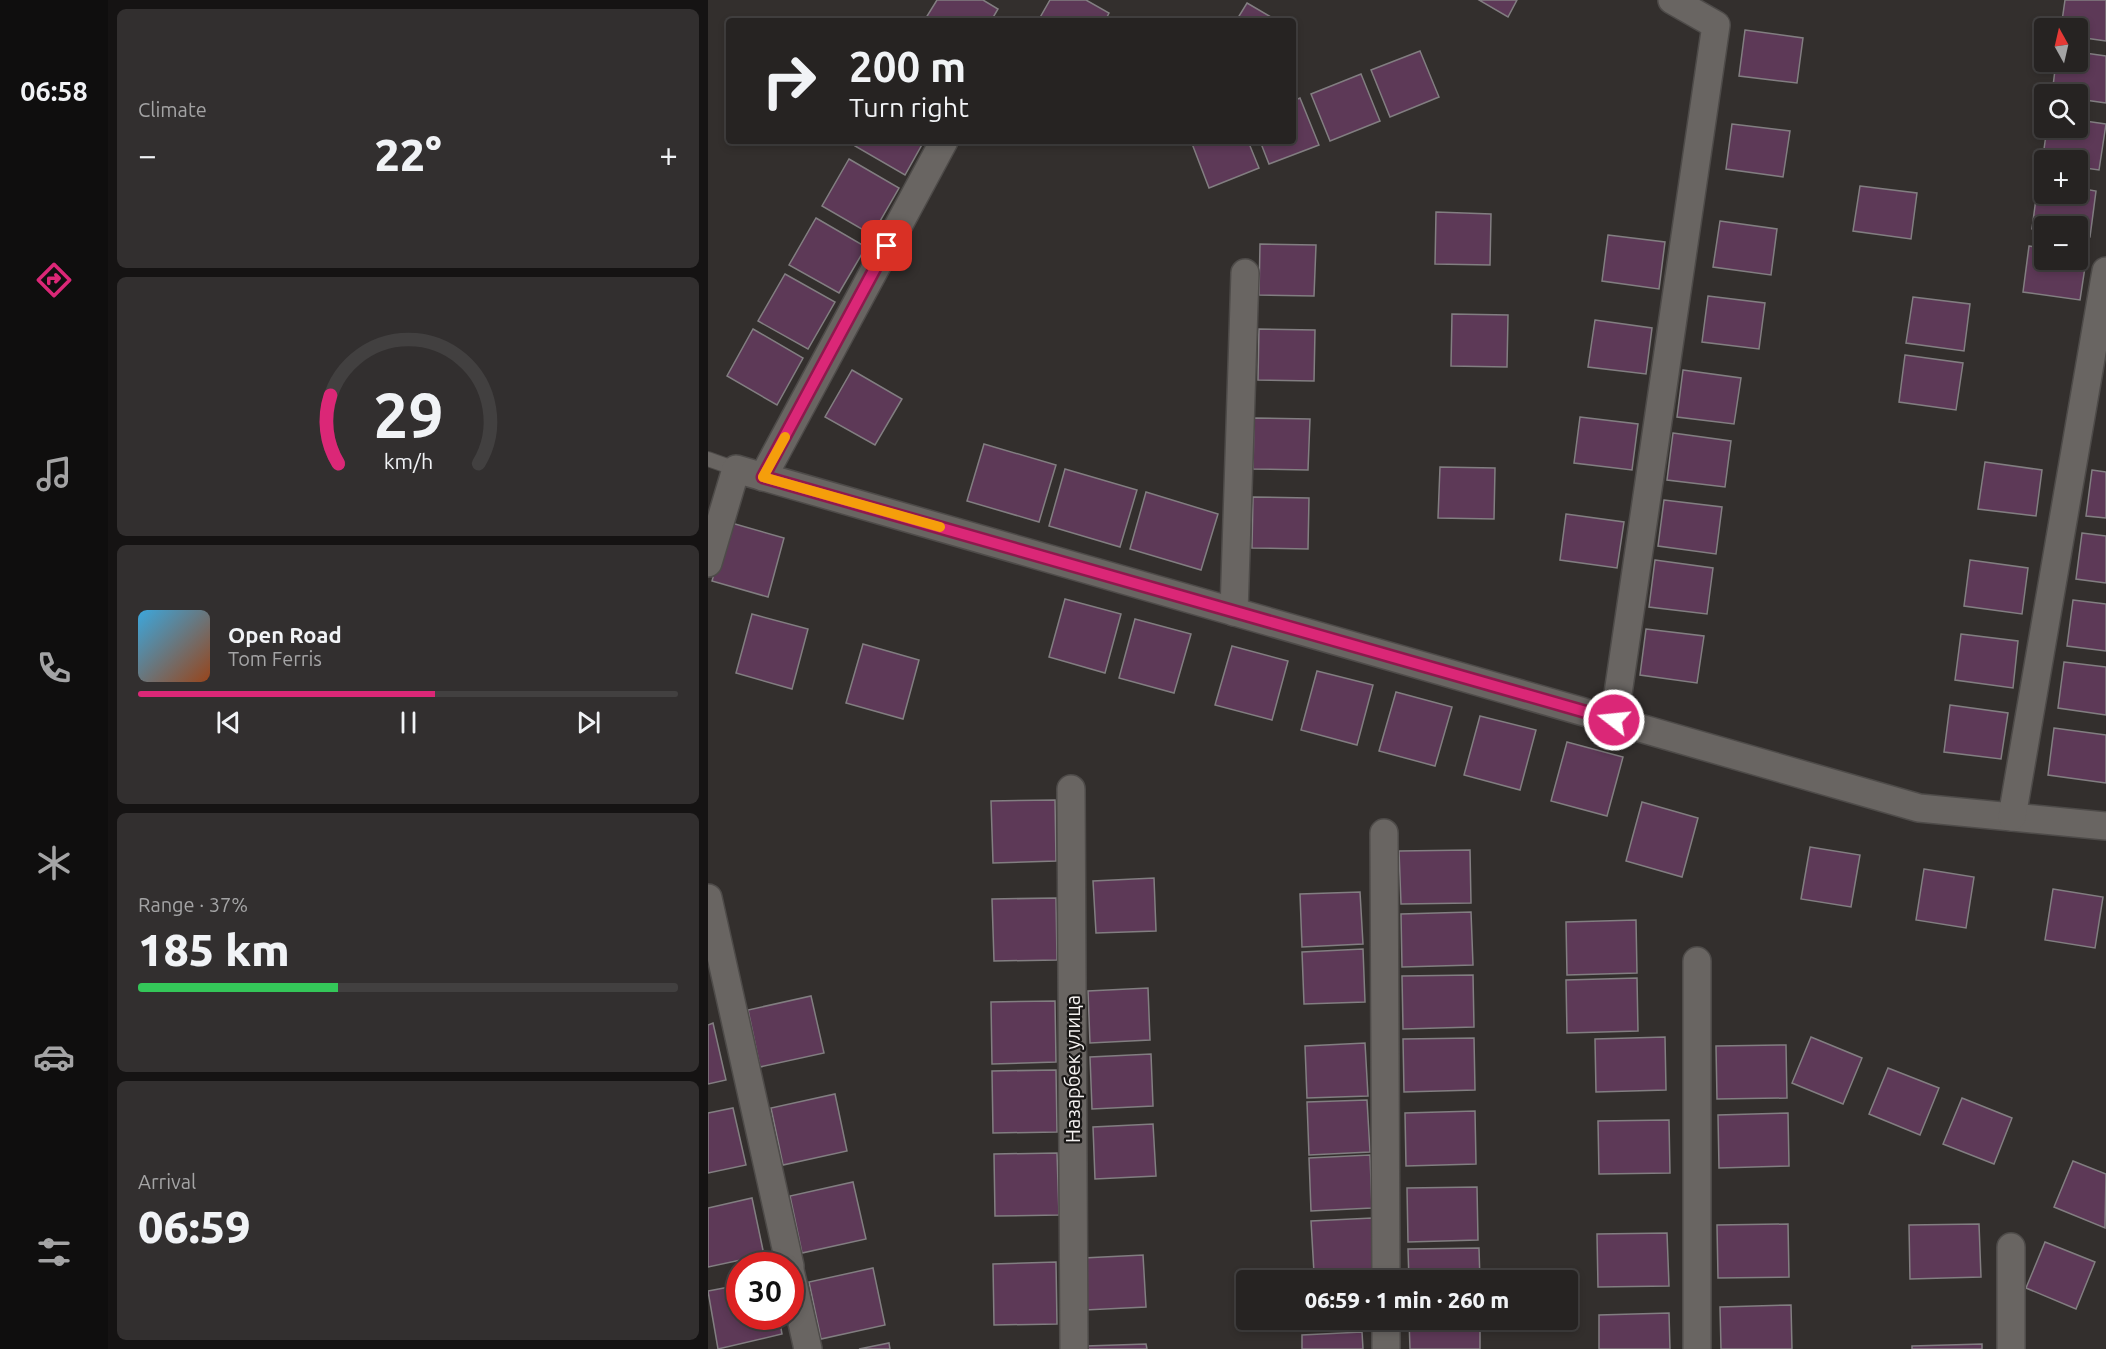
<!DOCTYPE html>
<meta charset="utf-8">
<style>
body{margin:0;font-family:Ubuntu,sans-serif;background:#322f2f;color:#f1f3f6;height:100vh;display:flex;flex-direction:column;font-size:22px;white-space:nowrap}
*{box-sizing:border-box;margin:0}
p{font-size:20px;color:#a4a4a5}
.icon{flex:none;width:33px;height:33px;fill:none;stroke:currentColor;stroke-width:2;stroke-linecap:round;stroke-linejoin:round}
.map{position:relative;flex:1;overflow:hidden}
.sheet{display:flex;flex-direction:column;gap:9px;padding:9px;background:#151313;width:600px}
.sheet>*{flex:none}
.hud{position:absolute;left:18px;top:18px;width:570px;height:126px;border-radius:6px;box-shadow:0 3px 9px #0003,0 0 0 2px #424040;background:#262322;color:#f1f3f6;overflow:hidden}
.needle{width:39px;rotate:352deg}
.tools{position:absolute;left:1326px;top:18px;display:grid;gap:12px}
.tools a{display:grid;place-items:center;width:54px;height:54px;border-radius:6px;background:#262322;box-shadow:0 3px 9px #0003,0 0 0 2px #424040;font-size:30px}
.speed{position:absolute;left:18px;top:1252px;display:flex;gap:12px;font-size:30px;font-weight:700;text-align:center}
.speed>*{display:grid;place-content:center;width:78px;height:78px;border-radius:50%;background:#262322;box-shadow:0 3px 9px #0003,0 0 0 2px #424040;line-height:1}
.speed .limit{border:9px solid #d22;background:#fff;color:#111}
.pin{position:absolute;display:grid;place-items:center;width:51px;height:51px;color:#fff;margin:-26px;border-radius:12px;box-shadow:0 3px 9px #0006}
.me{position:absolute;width:66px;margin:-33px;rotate:286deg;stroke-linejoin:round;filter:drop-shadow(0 0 4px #0008)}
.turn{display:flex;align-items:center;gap:21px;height:126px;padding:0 24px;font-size:27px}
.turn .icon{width:78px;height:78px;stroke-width:2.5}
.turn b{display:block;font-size:42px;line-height:51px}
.big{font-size:45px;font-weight:800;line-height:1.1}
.sheet .widget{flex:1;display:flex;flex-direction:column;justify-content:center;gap:9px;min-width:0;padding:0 21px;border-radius:9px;background:#322f2f}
.sheet .dial{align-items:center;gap:0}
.dial svg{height:156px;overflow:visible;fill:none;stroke:#424040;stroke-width:7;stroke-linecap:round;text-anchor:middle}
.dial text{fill:#f1f3f6;stroke:none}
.song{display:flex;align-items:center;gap:18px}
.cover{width:72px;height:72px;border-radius:9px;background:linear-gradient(135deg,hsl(200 70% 55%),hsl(20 70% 35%))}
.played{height:6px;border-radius:3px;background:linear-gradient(90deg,#db2777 55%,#424040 55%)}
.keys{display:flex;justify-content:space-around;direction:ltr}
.heat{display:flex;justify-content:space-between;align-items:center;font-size:33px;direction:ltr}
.charge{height:9px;border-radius:4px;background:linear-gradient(90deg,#34c759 37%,#424040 0)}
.trip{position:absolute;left:528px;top:1270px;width:342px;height:60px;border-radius:6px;background:#262322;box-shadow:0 3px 9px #0003,0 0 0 2px #424040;font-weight:800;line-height:60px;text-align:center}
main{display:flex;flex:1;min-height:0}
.tab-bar{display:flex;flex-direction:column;width:108px;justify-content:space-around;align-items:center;background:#0f0e0e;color:#a4a4a5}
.tab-bar .icon{width:42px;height:42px}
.tab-bar .on{color:#db2777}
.tab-bar b{font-size:27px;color:#f1f3f6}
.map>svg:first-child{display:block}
.building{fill:#5d3957;stroke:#827e81;stroke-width:1.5}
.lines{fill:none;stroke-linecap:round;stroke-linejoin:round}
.lane-casing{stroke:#4e4b49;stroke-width:16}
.street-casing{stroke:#4e4b49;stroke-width:30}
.lane{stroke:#696562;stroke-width:14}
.street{stroke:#696562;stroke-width:27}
.route-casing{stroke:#8e194d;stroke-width:15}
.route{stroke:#db2777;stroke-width:10}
.slow{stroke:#f59e0b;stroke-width:10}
.labels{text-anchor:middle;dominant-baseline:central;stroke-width:4.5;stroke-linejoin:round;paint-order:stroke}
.street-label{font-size:20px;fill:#f3f0ef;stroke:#191716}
</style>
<main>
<nav class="tab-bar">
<b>06:58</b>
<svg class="icon on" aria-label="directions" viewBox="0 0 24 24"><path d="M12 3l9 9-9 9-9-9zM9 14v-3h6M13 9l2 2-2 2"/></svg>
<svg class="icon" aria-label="music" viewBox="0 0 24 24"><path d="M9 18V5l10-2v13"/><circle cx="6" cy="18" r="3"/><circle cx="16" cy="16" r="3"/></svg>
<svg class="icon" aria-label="phone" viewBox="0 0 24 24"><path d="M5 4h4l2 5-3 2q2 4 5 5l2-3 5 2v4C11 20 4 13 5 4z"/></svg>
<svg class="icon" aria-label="climate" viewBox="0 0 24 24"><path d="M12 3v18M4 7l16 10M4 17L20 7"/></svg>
<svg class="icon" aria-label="car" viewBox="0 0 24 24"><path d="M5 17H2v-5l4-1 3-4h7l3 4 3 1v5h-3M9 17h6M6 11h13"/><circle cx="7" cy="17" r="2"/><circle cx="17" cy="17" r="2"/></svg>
<svg class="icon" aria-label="filters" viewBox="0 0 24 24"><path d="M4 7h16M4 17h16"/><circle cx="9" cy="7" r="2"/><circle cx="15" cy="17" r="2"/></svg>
</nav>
<section class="sheet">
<div class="widget"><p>Climate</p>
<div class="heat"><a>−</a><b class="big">22°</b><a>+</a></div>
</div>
<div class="widget dial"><svg viewBox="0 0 100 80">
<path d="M14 69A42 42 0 1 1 86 69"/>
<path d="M14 69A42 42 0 0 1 10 34" stroke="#db2777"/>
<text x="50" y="56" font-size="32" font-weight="700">29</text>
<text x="50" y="72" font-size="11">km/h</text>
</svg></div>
<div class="widget">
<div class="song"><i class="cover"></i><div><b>Open Road</b><p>Tom Ferris</p></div></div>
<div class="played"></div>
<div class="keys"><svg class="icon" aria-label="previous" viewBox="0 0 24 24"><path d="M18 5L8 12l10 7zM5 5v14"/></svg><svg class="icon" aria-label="pause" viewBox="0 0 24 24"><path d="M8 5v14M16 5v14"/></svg><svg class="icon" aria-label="next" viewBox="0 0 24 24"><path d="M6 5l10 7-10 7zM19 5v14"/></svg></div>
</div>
<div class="widget"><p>Range · 37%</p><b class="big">185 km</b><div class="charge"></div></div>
<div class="widget"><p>Arrival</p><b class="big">06:59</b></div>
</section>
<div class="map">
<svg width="1398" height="1349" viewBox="0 0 1398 1349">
<rect width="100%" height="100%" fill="#332f2d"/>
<g class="building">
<path d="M 229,0 L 275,0 L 290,9 L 283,21 L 216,21 Z"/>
<path d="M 342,0 L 378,0 L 401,13 L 397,21 L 330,21 Z"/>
<path d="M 771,0 L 809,0 L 800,17 Z"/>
<path d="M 1357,0 L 1398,0 L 1398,41 L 1370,37 L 1370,28 L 1353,28 Z"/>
<path d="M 539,3 L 570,21 L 528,21 Z"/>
<path d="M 1037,30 L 1095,38 L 1089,83 L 1031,76 Z"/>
<path d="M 712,51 L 731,97 L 682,117 L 663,70 Z"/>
<path d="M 1370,52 L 1398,56 L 1398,103 L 1370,99 L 1370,94 L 1344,94 L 1348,62 L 1370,62 Z"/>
<path d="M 653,74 L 672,121 L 622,141 L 603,94 Z"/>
<path d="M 592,98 L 611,145 L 561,164 L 552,141 L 585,141 L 585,101 Z"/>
<path d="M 1370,120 L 1398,124 L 1391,170 L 1370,167 L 1370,160 L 1336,160 L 1334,163 L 1339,128 L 1370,128 Z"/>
<path d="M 1024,124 L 1082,131 L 1075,177 L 1018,169 Z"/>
<path d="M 150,141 L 216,141 L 197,175 L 147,146 Z"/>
<path d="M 483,141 L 540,141 L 551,168 L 501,188 Z"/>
<path d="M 141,159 L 191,188 L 164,235 L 114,206 Z"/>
<path d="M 1330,183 L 1336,184 L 1336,194 L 1370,194 L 1370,188 L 1388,191 L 1382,237 L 1370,235 L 1370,226 L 1336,226 L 1336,231 L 1324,229 Z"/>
<path d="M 1152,186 L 1209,193 L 1203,239 L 1145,231 Z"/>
<path d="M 728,212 L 783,214 L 782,265 L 727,264 Z"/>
<path d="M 108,218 L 158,247 L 131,293 L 81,265 Z"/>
<path d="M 1012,221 L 1069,229 L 1063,275 L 1005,267 Z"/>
<path d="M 900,235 L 957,242 L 951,289 L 894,281 Z"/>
<path d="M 552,244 L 608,245 L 606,296 L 551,295 Z"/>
<path d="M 1321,246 L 1336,248 L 1336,260 L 1370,260 L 1370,253 L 1379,254 L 1372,300 L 1315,292 Z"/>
<path d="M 77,274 L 127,302 L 100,349 L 50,321 Z"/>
<path d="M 1000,296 L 1057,303 L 1051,349 L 994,342 Z"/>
<path d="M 1205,297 L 1262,304 L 1256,351 L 1198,343 Z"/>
<path d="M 744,314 L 800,315 L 799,367 L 743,366 Z"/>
<path d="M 887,320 L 944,328 L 938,374 L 880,367 Z"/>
<path d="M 45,329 L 95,358 L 69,405 L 19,376 Z"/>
<path d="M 551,329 L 607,330 L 606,381 L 550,380 Z"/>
<path d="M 1197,355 L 1255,363 L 1248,410 L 1191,402 Z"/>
<path d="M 144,370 L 194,399 L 167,445 L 117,417 Z"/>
<path d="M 975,370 L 1033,378 L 1026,424 L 969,417 Z"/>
<path d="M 872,417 L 930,424 L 924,470 L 866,463 Z"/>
<path d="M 546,418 L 602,419 L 600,470 L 545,469 Z"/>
<path d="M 965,433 L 1023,441 L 1017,487 L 959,480 Z"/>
<path d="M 276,444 L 348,465 L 331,522 L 259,501 Z"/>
<path d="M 1277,462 L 1334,470 L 1328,516 L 1270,509 Z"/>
<path d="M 732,467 L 787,468 L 786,519 L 730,518 Z"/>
<path d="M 357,469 L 429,490 L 412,547 L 341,526 Z"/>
<path d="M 1384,470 L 1398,472 L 1398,518 L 1378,516 Z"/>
<path d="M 438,492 L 510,514 L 493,570 L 422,549 Z"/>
<path d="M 545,497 L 601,498 L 600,549 L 544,548 Z"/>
<path d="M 956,500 L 1014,507 L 1008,554 L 950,546 Z"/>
<path d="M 858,514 L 916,522 L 909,568 L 852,560 Z"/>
<path d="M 20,522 L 76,538 L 60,597 L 4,581 Z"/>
<path d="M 1374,533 L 1398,536 L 1398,583 L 1368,579 Z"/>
<path d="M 947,560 L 1005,568 L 999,614 L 941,607 Z"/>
<path d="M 1262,560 L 1320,568 L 1314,614 L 1256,606 Z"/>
<path d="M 357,599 L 413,614 L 397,673 L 341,657 Z"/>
<path d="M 1365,600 L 1398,604 L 1398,651 L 1359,646 Z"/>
<path d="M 44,614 L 100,629 L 84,689 L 28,673 Z"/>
<path d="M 427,619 L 483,634 L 466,693 L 411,678 Z"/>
<path d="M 938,629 L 996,636 L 989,683 L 932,675 Z"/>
<path d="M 1253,634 L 1310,641 L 1305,688 L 1247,680 Z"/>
<path d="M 155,644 L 211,660 L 195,719 L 138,703 Z"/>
<path d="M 524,646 L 580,661 L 564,720 L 507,705 Z"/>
<path d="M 1356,662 L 1398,667 L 1398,715 L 1350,708 Z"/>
<path d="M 609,671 L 665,685 L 649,745 L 593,730 Z"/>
<path d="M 688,692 L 744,707 L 727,766 L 671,751 Z"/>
<path d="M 1242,705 L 1300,713 L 1293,759 L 1236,752 Z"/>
<path d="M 772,716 L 828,730 L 812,790 L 756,775 Z"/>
<path d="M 1346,728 L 1398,735 L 1398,783 L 1340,775 Z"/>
<path d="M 859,742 L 915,757 L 899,816 L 843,801 Z"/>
<path d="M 347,800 L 348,861 L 285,863 L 283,801 Z"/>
<path d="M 934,802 L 990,818 L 974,877 L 918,861 Z"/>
<path d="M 1102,847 L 1152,855 L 1143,907 L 1093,899 Z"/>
<path d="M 762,850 L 763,903 L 693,904 L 691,851 Z"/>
<path d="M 1216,869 L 1266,877 L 1258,928 L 1208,920 Z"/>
<path d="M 446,878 L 448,931 L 388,933 L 385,881 Z"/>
<path d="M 1345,889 L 1395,897 L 1387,948 L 1337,940 Z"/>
<path d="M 652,892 L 655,944 L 594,947 L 592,894 Z"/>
<path d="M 348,898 L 349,960 L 286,961 L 284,899 Z"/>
<path d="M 763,912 L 765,965 L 694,967 L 693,914 Z"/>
<path d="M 928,920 L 929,973 L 859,975 L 858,922 Z"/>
<path d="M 655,949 L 657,1002 L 596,1004 L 594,952 Z"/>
<path d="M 765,975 L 766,1027 L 695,1029 L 694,976 Z"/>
<path d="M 929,978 L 930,1031 L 859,1033 L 858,980 Z"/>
<path d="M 440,988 L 442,1040 L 382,1043 L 380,991 Z"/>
<path d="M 103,996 L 116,1053 L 52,1067 L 40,1010 Z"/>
<path d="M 347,1001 L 348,1062 L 284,1064 L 283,1002 Z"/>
<path d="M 5,1023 L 18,1080 L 0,1084 L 0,1025 Z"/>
<path d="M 957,1037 L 958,1090 L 888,1092 L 887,1039 Z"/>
<path d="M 1103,1037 L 1154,1058 L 1135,1104 L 1084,1083 Z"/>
<path d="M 766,1038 L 767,1090 L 696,1092 L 695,1039 Z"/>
<path d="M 657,1043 L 660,1096 L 599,1098 L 597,1046 Z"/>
<path d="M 1078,1045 L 1079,1098 L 1009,1099 L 1008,1046 Z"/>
<path d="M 443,1054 L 445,1106 L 384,1109 L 382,1057 Z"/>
<path d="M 1180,1068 L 1231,1088 L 1212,1135 L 1161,1114 Z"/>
<path d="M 348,1070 L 349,1132 L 285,1133 L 284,1071 Z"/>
<path d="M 127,1094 L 139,1151 L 75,1165 L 63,1108 Z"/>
<path d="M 1254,1098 L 1304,1118 L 1286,1164 L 1235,1144 Z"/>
<path d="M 659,1100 L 662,1152 L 601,1155 L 599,1102 Z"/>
<path d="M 25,1108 L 38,1165 L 0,1173 L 0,1113 Z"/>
<path d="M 767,1111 L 768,1164 L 698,1166 L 697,1113 Z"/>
<path d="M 1080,1113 L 1081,1166 L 1011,1168 L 1010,1115 Z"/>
<path d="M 961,1120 L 962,1173 L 891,1174 L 890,1121 Z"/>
<path d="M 445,1124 L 448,1176 L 387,1179 L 385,1127 Z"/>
<path d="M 349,1153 L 351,1215 L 287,1216 L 286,1154 Z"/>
<path d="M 662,1155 L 664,1208 L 603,1211 L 601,1158 Z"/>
<path d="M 1365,1161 L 1398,1174 L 1397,1228 L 1346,1207 Z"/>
<path d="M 145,1182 L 158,1239 L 94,1253 L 82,1196 Z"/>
<path d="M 769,1187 L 770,1240 L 700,1242 L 699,1188 Z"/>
<path d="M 44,1198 L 56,1255 L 0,1267 L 0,1208 Z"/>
<path d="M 664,1218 L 666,1271 L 606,1273 L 603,1221 Z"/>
<path d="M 1080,1224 L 1081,1277 L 1010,1278 L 1009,1225 Z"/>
<path d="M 1271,1224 L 1273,1277 L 1202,1279 L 1201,1225 Z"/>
<path d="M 959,1233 L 961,1286 L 890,1287 L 889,1234 Z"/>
<path d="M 1337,1242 L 1387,1262 L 1368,1309 L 1318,1288 Z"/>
<path d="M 771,1248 L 772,1281 L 701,1281 L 700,1249 Z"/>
<path d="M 435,1255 L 438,1307 L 377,1310 L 375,1258 Z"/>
<path d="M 348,1262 L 349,1324 L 286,1325 L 285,1264 Z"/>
<path d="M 165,1268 L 177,1325 L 113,1339 L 101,1282 Z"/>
<path d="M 652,1274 L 652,1281 L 591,1281 L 591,1277 Z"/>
<path d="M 32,1285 L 32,1317 L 71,1317 L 74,1334 L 10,1349 L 0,1291 Z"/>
<path d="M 1083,1305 L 1084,1349 L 1013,1349 L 1012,1307 Z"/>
<path d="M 961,1313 L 962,1349 L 891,1349 L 891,1315 Z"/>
<path d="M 593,1320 L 654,1320 L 654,1327 L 593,1330 Z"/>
<path d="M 701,1320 L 772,1320 L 772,1349 L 702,1349 Z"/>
<path d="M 654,1332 L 655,1349 L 594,1349 L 594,1335 Z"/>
<path d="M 181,1343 L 182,1349 L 151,1349 Z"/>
<path d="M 438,1344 L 439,1349 L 378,1349 L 378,1346 Z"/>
<path d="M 1274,1344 L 1274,1349 L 1204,1349 L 1204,1346 Z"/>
</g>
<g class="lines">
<g class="lane-casing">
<path id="lane" d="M 0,459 L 28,469"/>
</g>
<g class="street-casing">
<g id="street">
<path d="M 55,477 L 236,141"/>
<path d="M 0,563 L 28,469 L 1211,808 L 1398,826"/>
<path d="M 526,612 L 537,273"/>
<path d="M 906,721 L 1008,25 L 964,0"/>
<path d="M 363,789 L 366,1349"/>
<path d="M 1304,817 L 1398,271"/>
<path d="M 676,833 L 678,1281"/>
<path d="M 0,898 L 82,1266"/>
<path d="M 1303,1247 L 1303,1349"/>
<path d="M 82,1270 L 100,1349"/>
<path d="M 678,1320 L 678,1349"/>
<path d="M 989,1349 L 989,961"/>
</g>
</g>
<use href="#lane" class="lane"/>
<use href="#street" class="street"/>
</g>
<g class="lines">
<g class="route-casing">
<path id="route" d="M 179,246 L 55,477 L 906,720"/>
</g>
<use href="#route" class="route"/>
<path class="slow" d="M 77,437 L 55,477 L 232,527"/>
</g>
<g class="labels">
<g class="street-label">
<text transform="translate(364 1069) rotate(-90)">Назарбек улица</text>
</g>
</g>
</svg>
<div class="tools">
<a><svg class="needle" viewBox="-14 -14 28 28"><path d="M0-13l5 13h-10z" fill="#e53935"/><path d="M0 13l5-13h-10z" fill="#a4a4a5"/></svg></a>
<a><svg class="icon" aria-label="search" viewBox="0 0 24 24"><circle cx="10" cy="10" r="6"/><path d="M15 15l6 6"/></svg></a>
<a>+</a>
<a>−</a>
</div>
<div class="speed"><div class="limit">30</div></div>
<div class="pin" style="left:179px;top:246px;background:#d93025"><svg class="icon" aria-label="arrive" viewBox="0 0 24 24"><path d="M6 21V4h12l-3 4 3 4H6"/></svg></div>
<svg class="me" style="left:906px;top:720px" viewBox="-20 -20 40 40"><circle r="17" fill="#db2777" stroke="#fff" stroke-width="3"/><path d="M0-11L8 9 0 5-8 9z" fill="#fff"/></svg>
<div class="trip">06:59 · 1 min · 260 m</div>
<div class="hud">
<div class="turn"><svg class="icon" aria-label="right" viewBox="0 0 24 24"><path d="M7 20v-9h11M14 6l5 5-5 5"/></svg><div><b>200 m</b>Turn right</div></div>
</div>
</div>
</main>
